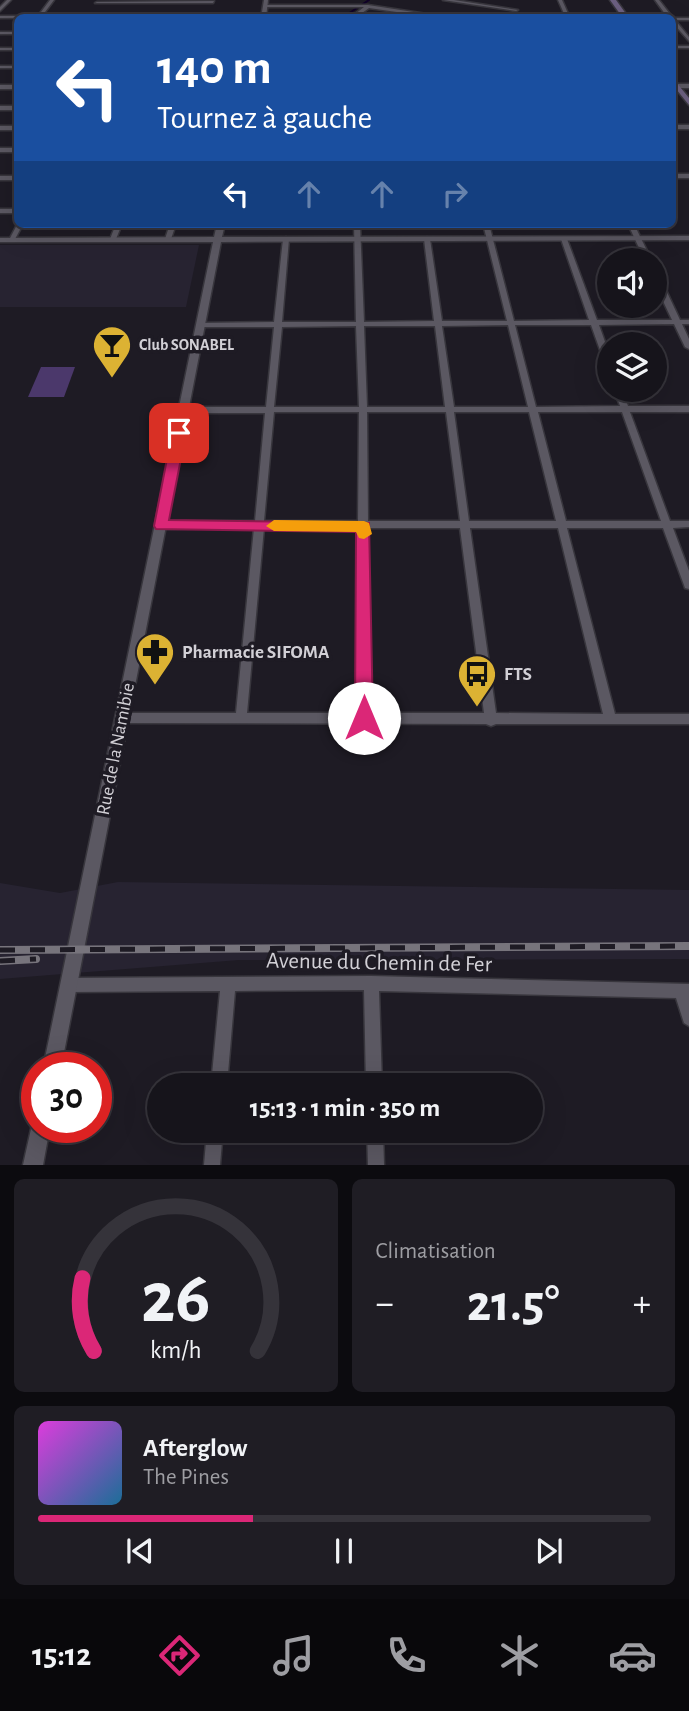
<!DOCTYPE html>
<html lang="fr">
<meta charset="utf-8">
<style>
body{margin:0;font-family:"Alegreya Sans",sans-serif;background:#1f1d24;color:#f1f3f6;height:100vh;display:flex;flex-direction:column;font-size:26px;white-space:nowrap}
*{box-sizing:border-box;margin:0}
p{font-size:23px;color:#9e9ea3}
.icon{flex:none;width:38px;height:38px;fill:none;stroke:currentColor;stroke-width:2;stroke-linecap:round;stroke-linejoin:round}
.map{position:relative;height:1165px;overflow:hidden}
.panel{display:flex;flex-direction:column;gap:14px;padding:14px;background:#0c0b0f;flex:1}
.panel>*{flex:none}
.hud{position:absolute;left:14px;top:14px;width:662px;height:214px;border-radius:10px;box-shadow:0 7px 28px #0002,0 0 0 2px #35333a;background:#1a4fa0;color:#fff;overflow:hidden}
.controls{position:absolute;left:597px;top:248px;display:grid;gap:14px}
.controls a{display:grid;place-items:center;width:70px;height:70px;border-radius:50%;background:#16141b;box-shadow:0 7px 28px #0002,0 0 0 2px #35333a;font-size:35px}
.speed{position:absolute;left:21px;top:1052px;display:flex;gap:14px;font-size:35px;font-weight:700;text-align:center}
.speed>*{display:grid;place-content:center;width:91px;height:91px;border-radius:50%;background:#16141b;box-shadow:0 7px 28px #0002,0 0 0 2px #35333a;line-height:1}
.speed .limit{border:10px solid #d22;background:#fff;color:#111}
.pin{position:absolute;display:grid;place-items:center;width:60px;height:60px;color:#fff;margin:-30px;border-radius:14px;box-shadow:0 4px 10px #0006}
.me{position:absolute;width:77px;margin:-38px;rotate:0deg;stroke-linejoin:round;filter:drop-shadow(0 0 5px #0008)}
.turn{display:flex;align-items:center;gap:24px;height:147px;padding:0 28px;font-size:32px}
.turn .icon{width:91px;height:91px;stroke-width:2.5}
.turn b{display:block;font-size:49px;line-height:60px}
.lanes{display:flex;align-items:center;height:66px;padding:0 28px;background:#0003;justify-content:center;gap:35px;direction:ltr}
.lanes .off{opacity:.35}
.big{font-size:52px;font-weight:700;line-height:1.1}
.panel .tile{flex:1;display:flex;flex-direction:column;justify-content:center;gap:10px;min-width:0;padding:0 24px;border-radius:10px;background:#1f1d24}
.panel .dial{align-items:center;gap:0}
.dial svg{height:182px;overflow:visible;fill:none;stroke:#35333a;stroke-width:7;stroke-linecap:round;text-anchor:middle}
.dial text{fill:#f1f3f6;stroke:none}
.song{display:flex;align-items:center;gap:21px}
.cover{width:84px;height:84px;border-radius:10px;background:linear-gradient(135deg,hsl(300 70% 55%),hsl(200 70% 35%))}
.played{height:7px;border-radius:4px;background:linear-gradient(90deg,#db2777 35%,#35333a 35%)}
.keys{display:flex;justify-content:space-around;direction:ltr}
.heat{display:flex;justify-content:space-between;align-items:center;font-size:38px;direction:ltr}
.panel .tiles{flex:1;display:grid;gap:14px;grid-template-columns:1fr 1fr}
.tile:last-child{grid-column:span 2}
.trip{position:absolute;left:147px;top:1073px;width:396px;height:70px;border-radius:35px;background:#16141b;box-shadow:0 7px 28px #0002,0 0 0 2px #35333a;font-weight:700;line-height:70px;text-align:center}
.menu{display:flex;height:112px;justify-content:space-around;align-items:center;background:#09080b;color:#9e9ea3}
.menu .icon{width:49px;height:49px}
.menu .on{color:#db2777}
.menu b{font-size:32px;color:#f1f3f6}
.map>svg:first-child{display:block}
.built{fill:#272331}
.green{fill:#4b386b}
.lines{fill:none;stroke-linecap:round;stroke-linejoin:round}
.stream{stroke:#100027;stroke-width:2}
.minor-casing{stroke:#38363d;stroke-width:3}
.tertiary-casing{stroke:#38363d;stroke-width:3}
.secondary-casing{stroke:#38363d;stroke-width:3}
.minor{fill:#5b5862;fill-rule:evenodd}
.tertiary{fill:#5b5862;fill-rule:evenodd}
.secondary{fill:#6c6081;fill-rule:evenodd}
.rail-casing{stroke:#77747c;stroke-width:8}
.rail{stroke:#1e1b24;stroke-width:5;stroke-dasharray:15;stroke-linecap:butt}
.route{fill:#db2777;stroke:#8e194d;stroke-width:2}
.slow{fill:#f59e0b}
.labels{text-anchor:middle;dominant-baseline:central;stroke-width:7;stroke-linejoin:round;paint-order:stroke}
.far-poi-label{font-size:16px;font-weight:bold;fill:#d2d0d6;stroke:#1e1b24;text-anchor:start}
.poi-label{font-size:19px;font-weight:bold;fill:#d2d0d6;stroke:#1e1b24;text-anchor:start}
.street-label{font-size:19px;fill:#d2d0d6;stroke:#1e1b24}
.near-street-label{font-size:23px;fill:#d2d0d6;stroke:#1e1b24}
</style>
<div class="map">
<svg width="689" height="1165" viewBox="0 0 689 1165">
<rect width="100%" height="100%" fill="#1e1b24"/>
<g class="built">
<path d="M 0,245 L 199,245 L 186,307 L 0,307 Z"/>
<path d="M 118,882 L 689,890 L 689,959 L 239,960 L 0,979 L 0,883 L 60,893 Z"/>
</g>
<path class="green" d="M 41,367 L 75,367 L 64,397 L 28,397 Z"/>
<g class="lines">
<path class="stream" d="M 342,18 L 369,0"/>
<g class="minor-casing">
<g id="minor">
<path d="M 7,0 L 11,0 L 0,11 L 0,7 Z"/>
<path d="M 50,0 L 54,0 L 42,16 L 265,16 L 0,18 L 0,16 L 38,16 Z"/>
<path d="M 443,0 L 454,0 L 518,10 L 516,11 Z"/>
<path d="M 558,0 L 562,0 L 570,18 L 566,18 Z"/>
<path d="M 655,0 L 659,0 L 673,18 L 689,18 L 689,20 L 675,20 L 689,37 L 689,41 L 672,22 L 672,18 L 668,18 Z"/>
<path d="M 214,1 L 213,3 L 95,3 L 97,2 Z"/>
<path d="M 265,5 L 368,5 L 453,18 L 438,18 L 369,8 L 355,18 L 350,18 L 364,7 L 264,7 Z"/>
<rect x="0" y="32" width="18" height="2"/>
<rect x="672" y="46" width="17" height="2"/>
<rect x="0" y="48" width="18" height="2"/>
<rect x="0" y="66" width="18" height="2"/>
<rect x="0" y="106" width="18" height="4"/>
<rect x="672" y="125" width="17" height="4"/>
<rect x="0" y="126" width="18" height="4"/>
<rect x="0" y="148" width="18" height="4"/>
<rect x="672" y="174" width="17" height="4"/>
<rect x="0" y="176" width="18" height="4"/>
<rect x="0" y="209" width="18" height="4"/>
<path d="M 18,223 L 23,224 L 14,241 L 10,241 L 9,240 Z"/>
<path d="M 116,224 L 122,224 L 116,239 L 113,241 L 110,239 Z"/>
<path d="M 170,224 L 176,224 L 171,239 L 168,241 L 165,239 Z"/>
<path d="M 354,224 L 360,224 L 364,322 L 434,321 L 424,239 L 427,237 L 430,239 L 442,321 L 507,321 L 483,224 L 489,224 L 514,321 L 589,320 L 561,239 L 564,237 L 567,239 L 597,320 L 672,320 L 654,282 L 654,271 L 658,273 L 680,320 L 689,320 L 689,324 L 682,324 L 689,339 L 689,349 L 685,347 L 674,324 L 599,325 L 609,353 L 609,366 L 605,364 L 591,325 L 515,325 L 536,407 L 620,406 L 614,390 L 622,390 L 628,406 L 689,406 L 689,412 L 630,412 L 670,521 L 689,521 L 689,527 L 673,528 L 689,571 L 689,589 L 685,588 L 684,585 L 663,528 L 567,528 L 615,714 L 689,714 L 689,724 L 496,724 L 491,726 L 486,724 L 123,723 L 119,722 L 117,718 L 119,714 L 123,713 L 236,713 L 254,528 L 161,529 L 156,525 L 161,521 L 255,521 L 265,413 L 184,413 L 180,410 L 184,407 L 266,407 L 274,327 L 201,327 L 197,325 L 201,323 L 274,322 L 283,239 L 286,237 L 289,239 L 282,322 L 356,322 ZM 508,325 L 528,407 L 454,407 L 442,326 ZM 356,326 L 359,407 L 274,407 L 282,327 ZM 364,326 L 435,326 L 445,407 L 367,407 ZM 274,412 L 359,412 L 358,521 L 264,521 ZM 367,412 L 446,412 L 460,521 L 368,521 ZM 454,412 L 529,412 L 556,521 L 469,521 ZM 538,412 L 622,412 L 661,521 L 566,521 ZM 264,528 L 358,528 L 358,713 L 247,713 ZM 368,528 L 460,528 L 484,713 L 370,713 ZM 470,528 L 558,528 L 603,714 L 496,713 Z"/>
<path d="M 628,224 L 634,224 L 652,261 L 645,261 Z"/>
<path d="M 371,976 L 689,984 L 689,1026 L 684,1023 L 676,998 L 379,991 L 382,1085 L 366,1085 L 364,990 L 235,991 L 227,1085 L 211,1085 L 220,991 L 69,992 L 64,990 L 62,985 L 64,980 L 69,978 Z"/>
<path d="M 207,1130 L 223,1130 L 220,1165 L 204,1165 Z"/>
<path d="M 367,1130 L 383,1130 L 384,1165 L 368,1165 Z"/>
</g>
</g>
<g class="tertiary-casing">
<g id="tertiary">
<path d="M 264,0 L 268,0 L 266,18 L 261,18 Z"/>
<rect x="672" y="84" width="17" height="4"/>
<rect x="0" y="85" width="18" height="4"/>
<path d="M 217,224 L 225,224 L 222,237 L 689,236 L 689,240 L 221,242 L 61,1068 L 43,1068 L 213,242 L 0,242 L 0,238 L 214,237 Z"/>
<path d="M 37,1119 L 37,1127 L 50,1127 L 43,1165 L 23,1165 L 33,1120 Z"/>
</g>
</g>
<g class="secondary-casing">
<g id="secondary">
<path d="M 610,0 L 616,0 L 629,18 L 623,18 Z"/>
<path d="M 672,77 L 689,98 L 689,105 L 672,84 Z"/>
</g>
</g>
<use href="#minor" class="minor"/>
<use href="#tertiary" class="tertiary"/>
<use href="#secondary" class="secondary"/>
<g class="rail-casing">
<g id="rail">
<path d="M 0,950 L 689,946"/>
<path d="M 0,961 L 36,959"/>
</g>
</g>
<use href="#rail" class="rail"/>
</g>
<path class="route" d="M 179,429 L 186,433 L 169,520 L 369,523 L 373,718 L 370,724 L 357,724 L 355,718 L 356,532 L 156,529 L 154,526 L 172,433 Z"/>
<path class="slow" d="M 274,520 L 364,521 L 369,523 L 372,534 L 364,539 L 359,538 L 356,532 L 274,531 L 266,526 Z"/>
<defs>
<g id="bar-pin" transform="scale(2.0125)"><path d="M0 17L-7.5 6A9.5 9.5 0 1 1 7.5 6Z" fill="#dcb233" stroke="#1e1b24"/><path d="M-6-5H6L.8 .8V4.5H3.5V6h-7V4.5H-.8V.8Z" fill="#111"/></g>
<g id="pharmacy-pin" transform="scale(2.0125)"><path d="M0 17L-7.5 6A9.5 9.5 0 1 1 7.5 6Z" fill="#dcb233" stroke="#1e1b24"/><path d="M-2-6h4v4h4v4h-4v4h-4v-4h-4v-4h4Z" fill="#111"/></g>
<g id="bus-pin" transform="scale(2.0125)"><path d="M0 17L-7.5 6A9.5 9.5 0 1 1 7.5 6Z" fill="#dcb233" stroke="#1e1b24"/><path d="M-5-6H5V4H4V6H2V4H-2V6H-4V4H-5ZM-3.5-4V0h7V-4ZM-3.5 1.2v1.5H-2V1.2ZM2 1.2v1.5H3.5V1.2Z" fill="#111"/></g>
</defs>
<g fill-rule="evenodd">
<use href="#bar-pin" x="112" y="345"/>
<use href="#pharmacy-pin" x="155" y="652"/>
<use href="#bus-pin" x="477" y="674"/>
</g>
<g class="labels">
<g class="far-poi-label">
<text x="139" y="345">Club SONABEL</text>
</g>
<g class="poi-label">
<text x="182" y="652">Pharmacie SIFOMA</text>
<text x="504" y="674">FTS</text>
</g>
<g class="street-label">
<text transform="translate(116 749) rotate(-79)">Rue de la Namibie</text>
</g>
<g class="near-street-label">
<text transform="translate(379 963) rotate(1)">Avenue du Chemin de Fer</text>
</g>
</g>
</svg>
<div class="controls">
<a><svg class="icon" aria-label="sound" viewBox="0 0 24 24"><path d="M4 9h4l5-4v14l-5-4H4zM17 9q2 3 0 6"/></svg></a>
<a><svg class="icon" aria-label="layers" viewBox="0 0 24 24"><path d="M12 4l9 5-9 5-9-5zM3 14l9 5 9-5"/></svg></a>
</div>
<div class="speed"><div class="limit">30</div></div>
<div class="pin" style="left:179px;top:433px;background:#d93025"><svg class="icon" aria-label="arrive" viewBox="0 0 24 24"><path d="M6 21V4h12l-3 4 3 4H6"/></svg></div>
<svg class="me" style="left:364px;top:718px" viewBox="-20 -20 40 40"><circle r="19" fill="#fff"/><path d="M0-13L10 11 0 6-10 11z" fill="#db2777"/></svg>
<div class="trip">15:13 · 1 min · 350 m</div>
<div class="hud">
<div class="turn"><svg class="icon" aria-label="left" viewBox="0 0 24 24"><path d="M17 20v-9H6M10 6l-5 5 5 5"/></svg><div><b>140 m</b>Tournez à gauche</div></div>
<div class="lanes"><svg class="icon" aria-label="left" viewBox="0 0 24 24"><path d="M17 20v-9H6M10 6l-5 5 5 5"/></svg><svg class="icon off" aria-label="ahead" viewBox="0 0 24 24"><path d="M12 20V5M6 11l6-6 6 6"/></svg><svg class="icon off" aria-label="ahead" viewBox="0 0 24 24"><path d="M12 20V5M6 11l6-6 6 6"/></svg><svg class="icon off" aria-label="right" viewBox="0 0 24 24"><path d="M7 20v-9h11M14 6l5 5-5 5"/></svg></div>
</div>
</div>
<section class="panel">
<div class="tiles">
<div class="tile dial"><svg viewBox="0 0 100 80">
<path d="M14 69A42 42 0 1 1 86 69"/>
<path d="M14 69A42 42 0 0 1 9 37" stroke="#db2777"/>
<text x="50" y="56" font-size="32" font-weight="700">26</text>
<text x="50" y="72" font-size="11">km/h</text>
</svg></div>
<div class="tile"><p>Climatisation</p>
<div class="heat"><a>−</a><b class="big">21.5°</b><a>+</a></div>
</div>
<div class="tile">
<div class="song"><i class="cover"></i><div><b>Afterglow</b><p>The Pines</p></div></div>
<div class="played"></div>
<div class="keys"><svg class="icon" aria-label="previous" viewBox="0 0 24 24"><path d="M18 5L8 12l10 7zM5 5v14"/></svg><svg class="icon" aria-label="pause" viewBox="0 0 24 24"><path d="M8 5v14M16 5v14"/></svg><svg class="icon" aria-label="next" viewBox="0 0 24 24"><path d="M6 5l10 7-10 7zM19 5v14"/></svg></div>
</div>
</div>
</section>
<nav class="menu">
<b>15:12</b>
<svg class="icon on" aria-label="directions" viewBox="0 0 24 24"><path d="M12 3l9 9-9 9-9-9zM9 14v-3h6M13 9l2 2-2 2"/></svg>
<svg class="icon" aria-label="music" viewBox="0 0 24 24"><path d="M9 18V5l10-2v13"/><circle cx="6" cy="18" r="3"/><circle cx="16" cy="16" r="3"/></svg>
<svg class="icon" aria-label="phone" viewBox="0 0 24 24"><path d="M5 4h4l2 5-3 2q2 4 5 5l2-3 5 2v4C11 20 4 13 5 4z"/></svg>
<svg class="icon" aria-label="climate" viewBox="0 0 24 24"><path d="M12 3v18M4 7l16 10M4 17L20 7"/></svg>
<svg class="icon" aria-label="car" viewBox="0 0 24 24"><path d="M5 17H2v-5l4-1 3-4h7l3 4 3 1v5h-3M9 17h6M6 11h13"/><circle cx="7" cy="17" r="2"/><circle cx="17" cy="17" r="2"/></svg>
</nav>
